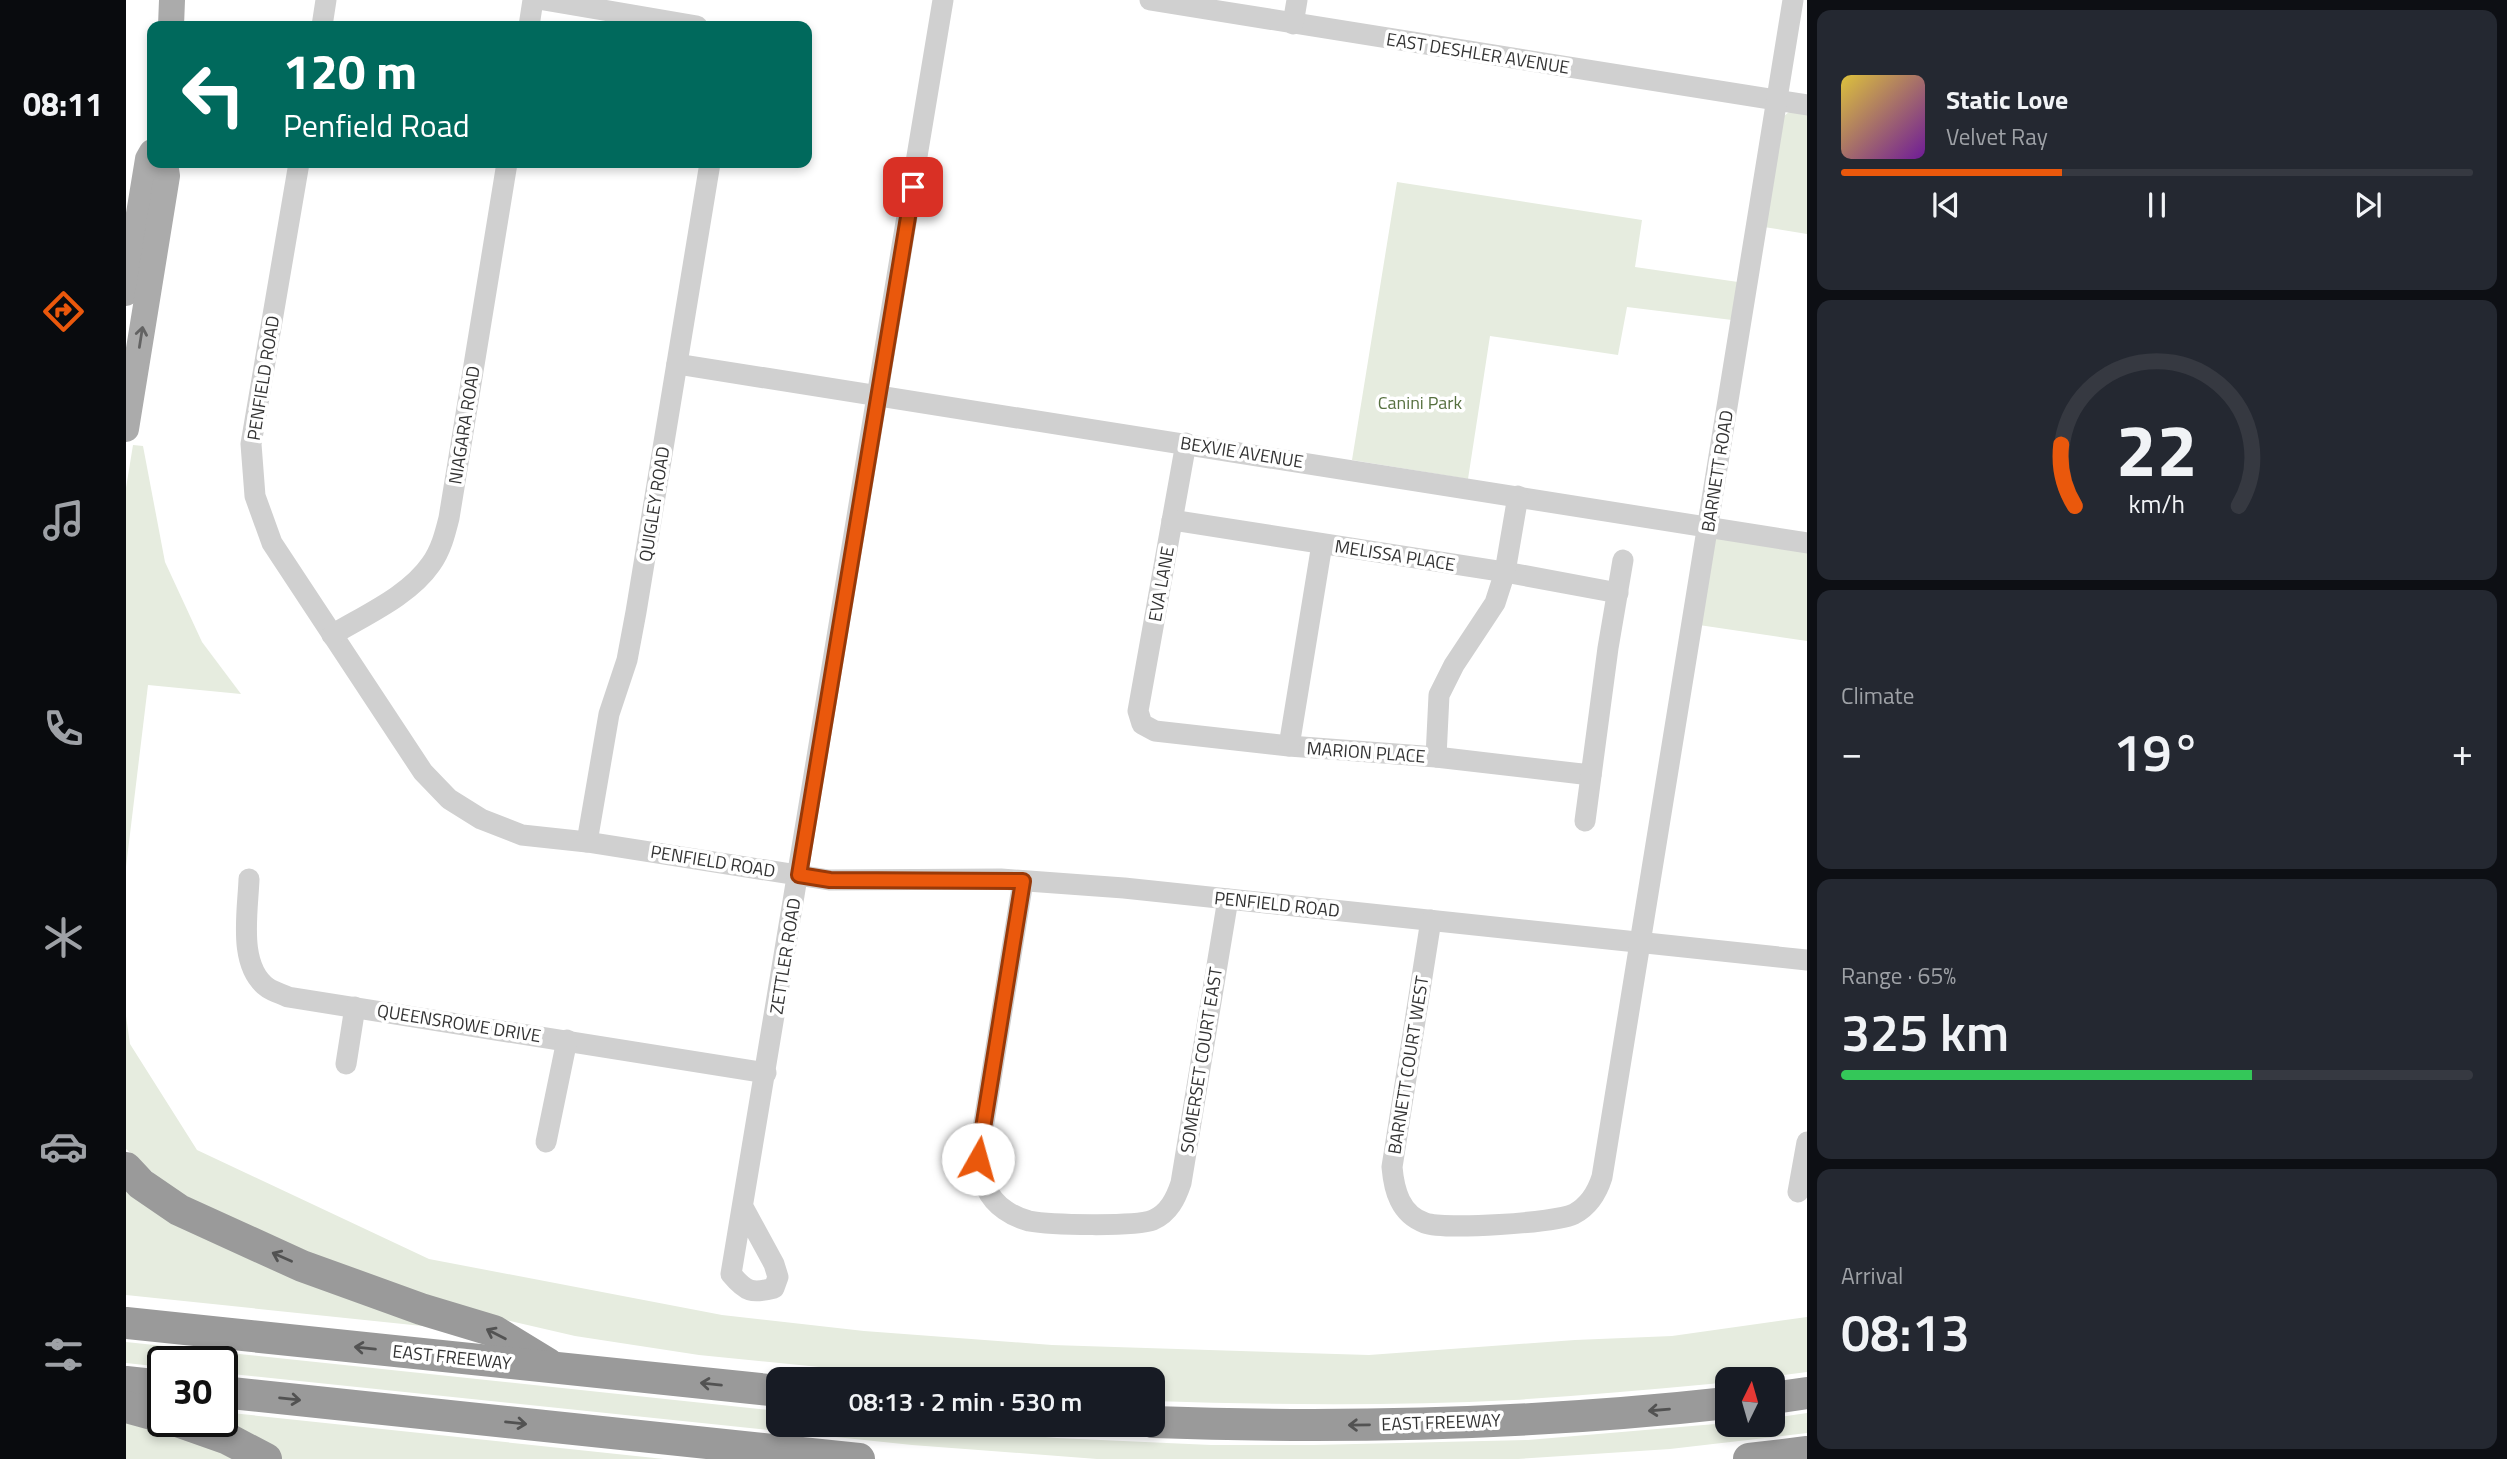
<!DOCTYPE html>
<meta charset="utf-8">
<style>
body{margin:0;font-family:"Titillium Web",sans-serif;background:#242831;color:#f1f3f6;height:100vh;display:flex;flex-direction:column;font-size:26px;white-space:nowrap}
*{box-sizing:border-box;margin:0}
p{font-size:23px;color:#9ea1a6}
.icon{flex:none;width:38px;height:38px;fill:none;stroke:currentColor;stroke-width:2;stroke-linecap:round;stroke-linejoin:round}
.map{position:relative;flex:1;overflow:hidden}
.details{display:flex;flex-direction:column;gap:10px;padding:10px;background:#0d0f14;width:700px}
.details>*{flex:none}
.banner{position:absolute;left:21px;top:21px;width:665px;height:147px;border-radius:14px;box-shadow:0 4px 10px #0003;background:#00695c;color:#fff;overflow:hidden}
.needle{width:46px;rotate:5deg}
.controls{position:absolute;left:1589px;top:1367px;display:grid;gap:14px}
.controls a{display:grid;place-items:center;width:70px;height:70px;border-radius:14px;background:#171b24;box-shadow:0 4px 10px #0003;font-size:35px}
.speed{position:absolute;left:21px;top:1346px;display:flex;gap:14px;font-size:35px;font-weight:700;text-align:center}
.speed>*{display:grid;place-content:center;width:91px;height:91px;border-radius:50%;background:#171b24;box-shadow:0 4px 10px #0003;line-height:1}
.speed .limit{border:4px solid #111;border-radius:10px;background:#fff;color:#111}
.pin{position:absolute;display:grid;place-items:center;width:60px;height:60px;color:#fff;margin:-30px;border-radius:14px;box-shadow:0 4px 10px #0006}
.me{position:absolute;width:77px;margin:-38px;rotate:7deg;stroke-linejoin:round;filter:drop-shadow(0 0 5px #0008)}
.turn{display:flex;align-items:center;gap:24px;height:147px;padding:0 21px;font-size:32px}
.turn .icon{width:91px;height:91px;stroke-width:2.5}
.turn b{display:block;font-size:49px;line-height:60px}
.big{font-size:52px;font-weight:600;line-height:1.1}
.details .widget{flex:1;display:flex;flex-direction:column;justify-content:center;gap:10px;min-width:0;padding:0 24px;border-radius:14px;background:#242831}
.details .dial{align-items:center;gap:0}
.dial svg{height:182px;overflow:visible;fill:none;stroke:#363941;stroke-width:7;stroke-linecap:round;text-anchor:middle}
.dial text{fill:#f1f3f6;stroke:none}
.song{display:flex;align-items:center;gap:21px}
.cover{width:84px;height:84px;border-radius:10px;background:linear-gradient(135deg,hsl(50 70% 55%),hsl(280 70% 35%))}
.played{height:7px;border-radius:4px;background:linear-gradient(90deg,#ea580c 35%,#363941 35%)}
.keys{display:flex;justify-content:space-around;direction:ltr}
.heat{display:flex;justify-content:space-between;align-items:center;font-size:38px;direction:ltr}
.charge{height:10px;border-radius:5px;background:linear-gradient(90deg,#34c759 65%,#363941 0)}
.trip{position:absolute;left:640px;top:1367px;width:399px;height:70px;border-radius:14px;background:#171b24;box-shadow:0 4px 10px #0003;font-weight:600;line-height:70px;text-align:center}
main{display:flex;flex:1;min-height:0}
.dock{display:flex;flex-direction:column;width:126px;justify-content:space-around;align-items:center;background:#090b0e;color:#9ea1a6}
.dock .icon{width:49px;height:49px}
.dock .on{color:#ea580c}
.dock b{font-size:32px;color:#f1f3f6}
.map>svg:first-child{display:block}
.green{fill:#e6ecdf}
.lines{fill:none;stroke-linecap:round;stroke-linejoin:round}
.minor{stroke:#d0d0d0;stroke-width:21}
.major{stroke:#ababab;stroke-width:26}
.highway{stroke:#9a9a9a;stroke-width:32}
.oneway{stroke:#636363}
.oneway2{stroke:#525252}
.route-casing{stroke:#983908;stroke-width:18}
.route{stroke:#ea580c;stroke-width:12}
.labels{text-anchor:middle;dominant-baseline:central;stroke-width:7;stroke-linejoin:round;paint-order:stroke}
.street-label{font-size:18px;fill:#333;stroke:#fff}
.park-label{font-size:18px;fill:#56703f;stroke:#fff}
</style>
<main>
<nav class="dock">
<b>08:11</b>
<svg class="icon on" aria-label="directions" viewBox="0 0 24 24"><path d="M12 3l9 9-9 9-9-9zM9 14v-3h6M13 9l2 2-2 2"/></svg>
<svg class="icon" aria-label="music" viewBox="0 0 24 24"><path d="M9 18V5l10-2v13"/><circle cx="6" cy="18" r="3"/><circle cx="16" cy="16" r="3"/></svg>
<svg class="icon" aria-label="phone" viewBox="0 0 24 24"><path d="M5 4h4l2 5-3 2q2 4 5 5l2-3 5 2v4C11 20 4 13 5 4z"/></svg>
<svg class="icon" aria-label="climate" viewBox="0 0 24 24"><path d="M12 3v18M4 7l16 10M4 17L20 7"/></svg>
<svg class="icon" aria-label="car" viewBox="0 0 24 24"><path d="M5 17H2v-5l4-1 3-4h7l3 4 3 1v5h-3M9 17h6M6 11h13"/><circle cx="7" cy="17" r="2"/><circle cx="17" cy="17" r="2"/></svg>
<svg class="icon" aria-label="filters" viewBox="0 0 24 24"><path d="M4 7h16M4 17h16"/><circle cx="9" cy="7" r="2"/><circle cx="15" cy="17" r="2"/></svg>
</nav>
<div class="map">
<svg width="1681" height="1459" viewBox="0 0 1681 1459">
<rect width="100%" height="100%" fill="#fff"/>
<g class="green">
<path d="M 1663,112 L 1681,112 L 1681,234 L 1638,227 L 1658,116 Z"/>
<path d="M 1271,182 L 1516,220 L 1509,267 L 1612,282 L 1606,320 L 1501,307 L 1492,355 L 1364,336 L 1342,479 L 1226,460 Z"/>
<path d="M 7,445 L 17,446 L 39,562 L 76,642 L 115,694 L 22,685 L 0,867 L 0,488 Z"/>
<path d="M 1591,537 L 1681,548 L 1681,641 L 1573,625 L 1585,546 Z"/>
<path d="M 0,1016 L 4,1044 L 71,1150 L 303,1259 L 596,1315 L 738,1331 L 926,1345 L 1243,1355 L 1449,1340 L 1546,1336 L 1681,1317 L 1681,1372 L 1625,1379 L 1601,1379 L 1601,1382 L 1584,1384 C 1519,1390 1453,1396 1388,1400 C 1268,1406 1147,1405 1027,1401 L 1027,1379 L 813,1379 L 573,1355 L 449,1336 L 375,1319 L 228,1272 L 52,1195 L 0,1149 Z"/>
<path d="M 0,1177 L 306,1327 L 0,1295 Z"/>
<path d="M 0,1342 L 653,1411 L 653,1424 L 772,1424 L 931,1438 L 1085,1445 L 1187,1445 L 1402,1440 L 1601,1423 L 1647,1424 L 1647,1418 L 1681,1413 L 1681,1433 L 1544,1449 L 1392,1459 L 971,1459 L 786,1445 L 96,1373 L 96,1362 L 37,1362 L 37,1367 L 0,1363 Z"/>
<path d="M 96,1412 L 538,1459 L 155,1459 L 96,1421 Z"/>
<path d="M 0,1417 L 119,1459 L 0,1459 Z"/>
</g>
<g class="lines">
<g class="minor">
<path d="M 418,0 L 571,26"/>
<path d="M 1024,0 L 1681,105"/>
<path d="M 1167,24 L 1171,0"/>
<path d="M 196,26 L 200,0"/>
<path d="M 403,26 L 407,0"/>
<path d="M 173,163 L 125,444 L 129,496 L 146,543 L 297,772 L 323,799 L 355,819 L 396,835 L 461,842 L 703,880 L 875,879 L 998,888 L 1681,960"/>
<path d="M 551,364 L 1681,543"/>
<path d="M 1060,443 L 1012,711 L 1016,724 L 1029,731 L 1163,746 L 1310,757 L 1465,775"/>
<path d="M 1046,520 L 1379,572 L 1492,593"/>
<path d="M 206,635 C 239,615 283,596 305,564 C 315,550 319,534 323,518 L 381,163"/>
<path d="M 1163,746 L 1196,544"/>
<path d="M 1310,757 L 1313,695 L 1328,665 L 1369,603 L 1379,572 L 1392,496"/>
<path d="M 1459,821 L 1482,648 L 1497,560"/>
<path d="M 461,842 L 483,714 L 501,660 L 510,612 L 584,163"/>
<path d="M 123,879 C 122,911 111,966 142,988 C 148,992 156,994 162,997 L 640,1073"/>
<path d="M 897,881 L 852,1159 C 855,1179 861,1198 879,1210 C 886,1215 895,1219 903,1221 C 924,1225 1009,1227 1027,1220 C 1043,1213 1050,1198 1055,1183 L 1102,899"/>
<path d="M 1305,920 L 1266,1167 C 1268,1190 1274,1214 1299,1223 C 1318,1230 1430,1223 1448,1214 C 1463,1206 1471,1193 1476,1177 L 1667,0"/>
<path d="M 220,1064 L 229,1007"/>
<path d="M 420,1142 L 441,1040"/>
<path d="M 1672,1192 L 1681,1142"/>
<path d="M 617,1207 L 648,1264 L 652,1277 L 648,1288 C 626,1294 620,1292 605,1274 L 817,0"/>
</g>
<g class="major">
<path d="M 45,26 L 46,0"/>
<path d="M 0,293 L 22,159 L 26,152"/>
<path d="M 0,429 L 41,176 L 39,163"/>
</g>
<g class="highway">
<path d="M 0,1168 L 15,1184 L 53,1210 L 176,1266 L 295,1309 L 368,1331 L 422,1364"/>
<path d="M 0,1323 L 653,1391"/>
<path d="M 0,1382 L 37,1386"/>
<path d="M 96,1392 L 733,1459"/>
<path d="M 1647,1398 L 1681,1393"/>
<path d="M 0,1407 L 37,1417"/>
<path d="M 51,1421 L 102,1439 L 140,1459"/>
<path d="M 1027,1422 C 1219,1429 1411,1424 1601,1403"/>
<path d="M 1623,1459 L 1681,1452"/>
</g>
</g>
<defs><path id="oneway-shaft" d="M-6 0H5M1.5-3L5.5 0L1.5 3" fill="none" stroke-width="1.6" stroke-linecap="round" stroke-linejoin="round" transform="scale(1.75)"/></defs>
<use class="oneway" href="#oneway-shaft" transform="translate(15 337) rotate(-81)"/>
<g class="oneway2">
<use href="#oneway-shaft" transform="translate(156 1257) rotate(-156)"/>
<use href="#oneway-shaft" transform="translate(370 1334) rotate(-153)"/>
<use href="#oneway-shaft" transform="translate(239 1348) rotate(-174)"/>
<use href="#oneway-shaft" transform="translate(585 1384) rotate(-174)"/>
<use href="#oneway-shaft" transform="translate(164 1399) rotate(6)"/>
<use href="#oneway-shaft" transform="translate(1533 1410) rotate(175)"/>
<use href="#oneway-shaft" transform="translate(390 1423) rotate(6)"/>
<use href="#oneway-shaft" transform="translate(1233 1425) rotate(179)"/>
</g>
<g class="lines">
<g class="route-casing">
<path id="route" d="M 787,187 L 673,875 L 704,880 L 897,881 L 852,1159"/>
</g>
<use href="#route" class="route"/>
</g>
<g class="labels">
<g class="street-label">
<text transform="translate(1352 53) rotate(9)">EAST DESHLER AVENUE</text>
<text transform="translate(137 378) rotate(-81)">PENFIELD ROAD</text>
<text transform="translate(338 425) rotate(-81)">NIAGARA ROAD</text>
<text transform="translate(1116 452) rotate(9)">BEXVIE AVENUE</text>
<text transform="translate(1591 471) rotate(-81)">BARNETT ROAD</text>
<text transform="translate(528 504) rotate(-81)">QUIGLEY ROAD</text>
<text transform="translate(1269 555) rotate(9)">MELISSA PLACE</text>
<text transform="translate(1035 584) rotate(-80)">EVA LANE</text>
<text transform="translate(1240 752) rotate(4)">MARION PLACE</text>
<text transform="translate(587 861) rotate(9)">PENFIELD ROAD</text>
<text transform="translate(1151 904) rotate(6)">PENFIELD ROAD</text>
<text transform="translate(659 956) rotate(-81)">ZETTLER ROAD</text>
<text transform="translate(333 1023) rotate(9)">QUEENSROWE DRIVE</text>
<text transform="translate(1075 1060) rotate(-81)">SOMERSET COURT EAST</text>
<text transform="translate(1282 1065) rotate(-81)">BARNETT COURT WEST</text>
<text transform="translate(326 1357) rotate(6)">EAST FREEWAY</text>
<text transform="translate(1315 1422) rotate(-2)">EAST FREEWAY</text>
</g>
<g class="park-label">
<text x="1294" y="402">Canini Park</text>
</g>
</g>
</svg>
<div class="controls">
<a><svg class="needle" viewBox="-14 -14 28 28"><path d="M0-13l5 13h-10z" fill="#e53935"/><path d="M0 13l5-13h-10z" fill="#9ea1a6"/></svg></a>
</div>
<div class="speed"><div class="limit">30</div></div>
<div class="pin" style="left:787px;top:187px;background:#d93025"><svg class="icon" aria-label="arrive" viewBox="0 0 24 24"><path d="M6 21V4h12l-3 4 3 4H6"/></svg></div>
<svg class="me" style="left:852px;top:1159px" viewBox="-20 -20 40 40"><circle r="19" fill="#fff"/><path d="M0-13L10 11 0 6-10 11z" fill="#ea580c"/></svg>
<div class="trip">08:13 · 2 min · 530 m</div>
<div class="banner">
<div class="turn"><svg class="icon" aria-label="left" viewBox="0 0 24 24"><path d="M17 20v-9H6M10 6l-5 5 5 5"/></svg><div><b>120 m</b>Penfield Road</div></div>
</div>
</div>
<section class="details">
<div class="widget">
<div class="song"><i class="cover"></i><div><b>Static Love</b><p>Velvet Ray</p></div></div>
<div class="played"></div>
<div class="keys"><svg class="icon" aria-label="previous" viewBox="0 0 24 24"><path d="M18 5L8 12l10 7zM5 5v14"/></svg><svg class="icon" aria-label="pause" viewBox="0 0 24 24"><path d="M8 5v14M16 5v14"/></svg><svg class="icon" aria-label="next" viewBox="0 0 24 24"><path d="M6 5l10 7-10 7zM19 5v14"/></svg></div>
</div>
<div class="widget dial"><svg viewBox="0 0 100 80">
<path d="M14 69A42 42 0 1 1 86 69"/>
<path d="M14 69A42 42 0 0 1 8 42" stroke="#ea580c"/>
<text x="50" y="56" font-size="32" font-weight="700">22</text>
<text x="50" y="72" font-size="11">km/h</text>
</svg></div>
<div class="widget"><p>Climate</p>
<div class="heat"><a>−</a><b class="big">19°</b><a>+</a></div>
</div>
<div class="widget"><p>Range · 65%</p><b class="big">325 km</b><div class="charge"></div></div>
<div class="widget"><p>Arrival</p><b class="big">08:13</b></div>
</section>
</main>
